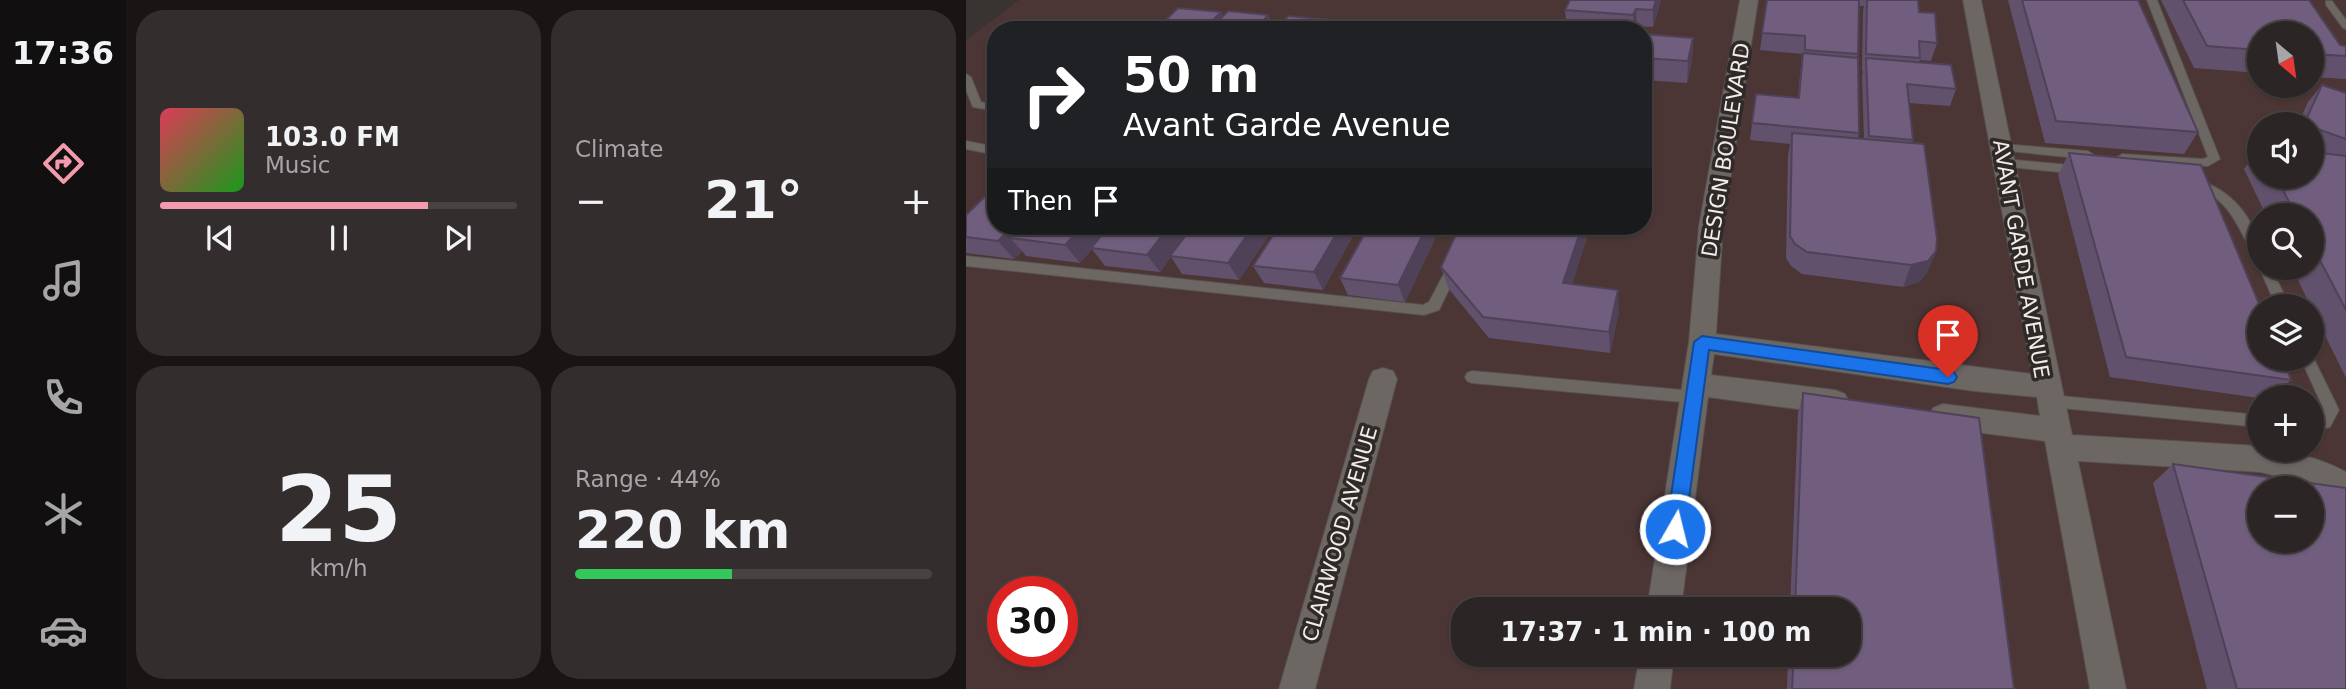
<!DOCTYPE html>
<meta charset="utf-8">
<style>
body{margin:0;font-family:"DejaVu Sans",sans-serif;background:#332e2d;color:#f1f3f6;height:100vh;display:flex;flex-direction:column;font-size:26px;white-space:nowrap}
*{box-sizing:border-box;margin:0}
p{font-size:23px;color:#a6a5a7}
.icon{flex:none;width:38px;height:38px;fill:none;stroke:currentColor;stroke-width:2;stroke-linecap:round;stroke-linejoin:round}
.map{position:relative;flex:1;overflow:hidden}
.drawer{display:flex;flex-direction:column;gap:10px;padding:10px;background:#181514;width:840px}
.drawer>*{flex:none}
.hud{position:absolute;left:21px;top:21px;width:665px;height:214px;border-radius:28px;box-shadow:0 2px 5px #0004,0 0 0 2px #474342;background:#202124;color:#fff;overflow:hidden}
.needle{width:46px;rotate:151deg}
.buttons{position:absolute;left:1281px;top:21px;display:grid;gap:14px}
.buttons a{display:grid;place-items:center;width:77px;height:77px;border-radius:50%;background:#2b2625;box-shadow:0 2px 5px #0004,0 0 0 2px #474342;font-size:35px}
.speed{position:absolute;left:21px;top:576px;display:flex;gap:14px;font-size:35px;font-weight:700;text-align:center}
.speed>*{display:grid;place-content:center;width:91px;height:91px;border-radius:50%;background:#2b2625;box-shadow:0 2px 5px #0004,0 0 0 2px #474342;line-height:1}
.speed .limit{border:10px solid #d22;background:#fff;color:#111}
.pin{position:absolute;display:grid;place-items:center;width:60px;height:60px;color:#fff;margin:-72px -30px;border-radius:50% 50% 50% 0;rotate:-45deg;box-shadow:0 0 7px #0007}
.pin .icon{rotate:45deg}
.me{position:absolute;width:77px;margin:-38px;rotate:8deg;stroke-linejoin:round;filter:drop-shadow(0 0 5px #0008)}
.turn{display:flex;align-items:center;gap:24px;height:147px;padding:0 21px;font-size:32px}
.turn .icon{width:91px;height:91px;stroke-width:2.5}
.turn b{display:block;font-size:49px;line-height:60px}
.then{display:flex;align-items:center;height:66px;padding:0 21px;background:#0003;gap:14px;font-size:26px}
.big{font-size:52px;font-weight:800;line-height:1.1}
.drawer .card{flex:1;display:flex;flex-direction:column;justify-content:center;gap:10px;min-width:0;padding:0 24px;border-radius:28px;background:#332e2d}
.drawer .dial{align-items:center;gap:0}
.dial b{font-size:91px;line-height:1}
.song{display:flex;align-items:center;gap:21px}
.cover{width:84px;height:84px;border-radius:10px;background:linear-gradient(135deg,hsl(350 70% 55%),hsl(120 70% 35%))}
.played{height:7px;border-radius:4px;background:linear-gradient(90deg,#f39aac 75%,#474342 75%)}
.keys{display:flex;justify-content:space-around;direction:ltr}
.heat{display:flex;justify-content:space-between;align-items:center;font-size:38px;direction:ltr}
.charge{height:10px;border-radius:5px;background:linear-gradient(90deg,#34c759 44%,#474342 0)}
.drawer .tiles{flex:1;display:grid;gap:10px;grid-template-columns:repeat(2,1fr)}
.trip{position:absolute;left:485px;top:597px;width:410px;height:70px;border-radius:28px;background:#2b2625;box-shadow:0 2px 5px #0004,0 0 0 2px #474342;font-weight:800;line-height:70px;text-align:center}
main{display:flex;flex:1;min-height:0}
.tabs{display:flex;flex-direction:column;width:126px;justify-content:space-around;align-items:center;background:#110f0f;color:#a6a5a7}
.tabs .icon{width:49px;height:49px}
.tabs .active{color:#f39aac}
.tabs b{font-size:32px;color:#f1f3f6}
.map>svg:first-child{display:block}
.industrial{fill:#4b3635;fill-rule:evenodd}
.lines{fill:none;stroke-linecap:round;stroke-linejoin:round}
.service-casing{stroke:#56514f;stroke-width:2}
.minor-casing{stroke:#56514f;stroke-width:2}
.service{fill:#6d6764;fill-rule:evenodd}
.minor{fill:#6d6764;fill-rule:evenodd}
.wall{fill:#61516c}
.shaded-wall{fill:#4f4258}
.building{fill:#715e7e;stroke:#4f4258;stroke-width:2;fill-rule:evenodd}
.route{fill:#1a73e8;stroke:#114b97;stroke-width:2}
.labels{text-anchor:middle;dominant-baseline:central;stroke-width:7;stroke-linejoin:round;paint-order:stroke}
.street-label{font-size:21px;fill:#efecea;stroke:#2f2927}
</style>
<main>
<nav class="tabs">
<b>17:36</b>
<svg class="icon active" aria-label="directions" viewBox="0 0 24 24"><path d="M12 3l9 9-9 9-9-9zM9 14v-3h6M13 9l2 2-2 2"/></svg>
<svg class="icon" aria-label="music" viewBox="0 0 24 24"><path d="M9 18V5l10-2v13"/><circle cx="6" cy="18" r="3"/><circle cx="16" cy="16" r="3"/></svg>
<svg class="icon" aria-label="phone" viewBox="0 0 24 24"><path d="M5 4h4l2 5-3 2q2 4 5 5l2-3 5 2v4C11 20 4 13 5 4z"/></svg>
<svg class="icon" aria-label="climate" viewBox="0 0 24 24"><path d="M12 3v18M4 7l16 10M4 17L20 7"/></svg>
<svg class="icon" aria-label="car" viewBox="0 0 24 24"><path d="M5 17H2v-5l4-1 3-4h7l3 4 3 1v5h-3M9 17h6M6 11h13"/><circle cx="7" cy="17" r="2"/><circle cx="17" cy="17" r="2"/></svg>
</nav>
<section class="drawer">
<div class="tiles">
<div class="card">
<div class="song"><i class="cover"></i><div><b>103.0 FM</b><p>Music</p></div></div>
<div class="played"></div>
<div class="keys"><svg class="icon" aria-label="previous" viewBox="0 0 24 24"><path d="M18 5L8 12l10 7zM5 5v14"/></svg><svg class="icon" aria-label="pause" viewBox="0 0 24 24"><path d="M8 5v14M16 5v14"/></svg><svg class="icon" aria-label="next" viewBox="0 0 24 24"><path d="M6 5l10 7-10 7zM19 5v14"/></svg></div>
</div>
<div class="card"><p>Climate</p>
<div class="heat"><a>−</a><b class="big">21°</b><a>+</a></div>
</div>
<div class="card dial"><b>25</b><p>km/h</p></div>
<div class="card"><p>Range · 44%</p><b class="big">220 km</b><div class="charge"></div></div>
</div>
</section>
<div class="map">
<svg width="1380" height="689" viewBox="0 0 1380 689">
<rect width="100%" height="100%" fill="#393331"/>
<path class="industrial" d="M 53,0 L 1380,0 L 1380,689 L 0,689 L 0,40 ZM 30,30 L 677,30 L 677,226 L 30,226 ZM 1293,33 L 1346,33 L 1346,86 L 1293,86 ZM 1293,124 L 1346,124 L 1346,177 L 1293,177 ZM 1293,215 L 1346,215 L 1346,268 L 1293,268 ZM 1293,306 L 1346,306 L 1346,359 L 1293,359 ZM 1293,397 L 1346,397 L 1346,450 L 1293,450 ZM 1293,488 L 1346,488 L 1346,541 L 1293,541 ZM 37,592 L 96,592 L 96,651 L 37,651 ZM 497,609 L 882,609 L 882,654 L 497,654 Z"/>
<g class="lines">
<g class="service-casing">
<g id="service">
<path d="M 1181,0 L 1191,0 L 1254,159 L 1242,166 L 1156,162 L 1150,158 L 1156,154 L 1237,159 L 1242,157 Z"/>
<path d="M 1360,1 L 1366,1 L 1380,20 L 1380,29 L 1377,28 L 1360,5 Z"/>
<path d="M 0,74 L 5,77 L 15,102 L 30,105 L 30,111 L 7,107 L 0,90 Z"/>
<path d="M 0,141 L 30,147 L 30,155 L 0,149 Z"/>
<path d="M 1036,144 L 1122,151 L 1128,155 L 1122,159 L 1032,150 L 1032,146 Z"/>
<path d="M 1039,159 L 1113,166 L 1119,170 L 1113,174 L 1035,166 L 1033,163 Z"/>
<path d="M 1227,178 C 1265,189 1293,219 1293,259 L 1289,258 C 1270,224 1264,197 1223,185 L 1223,179 Z"/>
<path d="M 0,256 L 457,305 L 463,302 L 482,266 L 487,264 L 493,269 L 473,310 L 458,315 L 0,266 Z"/>
<path d="M 1293,267 L 1305,268 L 1324,306 L 1310,306 Z"/>
<path d="M 1346,355 L 1373,410 L 1364,427 L 1346,431 L 1346,419 L 1354,417 L 1358,410 L 1335,359 L 1346,359 Z"/>
<path d="M 506,371 L 728,391 L 733,393 L 735,397 L 733,401 L 728,403 L 506,383 L 501,381 L 499,377 L 501,373 Z"/>
<path d="M 1085,395 L 1293,415 L 1293,427 L 1085,407 L 1080,405 L 1078,401 L 1080,397 Z"/>
</g>
</g>
<g class="minor-casing">
<g id="minor">
<path d="M 774,0 L 792,0 L 757,226 L 750,334 L 1066,374 L 997,0 L 1015,0 L 1106,435 L 1293,446 L 1293,450 C 1323,450 1354,458 1380,472 L 1380,502 L 1347,485 L 1294,472 L 1112,461 L 1160,689 L 1124,689 L 1079,441 L 977,428 L 967,424 L 963,416 L 967,408 L 977,404 L 1074,416 L 1071,397 L 1008,391 L 748,354 L 745,375 L 869,390 L 879,394 L 883,402 L 879,410 L 869,414 L 742,397 L 715,609 L 681,609 L 723,342 L 733,226 Z"/>
<path d="M 417,368 L 427,371 L 431,379 L 349,689 L 313,689 L 403,379 L 407,371 Z"/>
<path d="M 674,654 L 708,654 L 704,689 L 668,689 Z"/>
</g>
</g>
<use href="#service" class="service"/>
<use href="#minor" class="minor"/>
</g>
<g class="wall">
<path d="M 695,0 L 687,27 L 671,26 L 669,30 L 634,30 L 601,27 L 599,10 Z"/>
<path d="M 801,0 L 892,54 L 891,58 L 893,133 L 892,138 L 898,139 L 896,76 L 897,71 L 896,71 L 897,11 L 898,6 L 893,6 L 893,0 L 952,0 L 953,12 L 971,43 L 965,61 L 954,60 L 953,62 L 990,89 L 984,106 L 943,103 L 947,140 L 946,143 L 970,251 L 961,273 L 953,282 L 937,287 L 836,274 L 825,266 L 820,258 L 822,155 L 824,144 L 784,140 L 790,94 L 832,98 L 836,54 L 794,50 Z"/>
<path d="M 1042,0 L 1172,0 L 1232,132 L 1218,154 L 1079,143 Z"/>
<path d="M 1195,0 L 1343,0 L 1374,45 L 1380,46 L 1380,78 L 1379,79 L 1346,77 L 1346,33 L 1293,33 L 1293,73 L 1228,68 Z"/>
<path d="M 677,34 L 727,38 L 726,60 L 721,83 L 677,80 Z"/>
<path d="M 1356,85 L 1380,93 L 1380,378 L 1326,268 L 1346,268 L 1346,215 L 1300,215 L 1278,169 L 1293,149 L 1293,177 L 1346,177 L 1354,153 L 1346,150 L 1346,124 L 1332,124 L 1342,102 Z"/>
<path d="M 1103,153 L 1325,380 L 1306,397 L 1293,397 L 1293,398 L 1144,377 L 1092,175 Z"/>
<path d="M 0,215 L 309,226 L 273,280 L 216,274 L 205,257 L 194,272 L 139,266 L 126,249 L 114,263 L 60,256 L 56,251 L 48,259 L 0,253 Z"/>
<path d="M 313,226 L 392,226 L 357,290 L 298,283 L 287,266 Z"/>
<path d="M 475,226 L 439,302 L 382,295 L 374,278 Z"/>
<path d="M 623,231 L 606,284 L 653,311 L 644,353 L 523,338 L 482,288 L 475,267 Z"/>
<path d="M 837,393 L 1048,689 L 821,689 L 822,654 L 882,654 L 882,609 L 824,609 L 832,413 Z"/>
<path d="M 1207,464 L 1380,689 L 1241,689 L 1187,483 Z"/>
</g>
<g class="shaded-wall">
<path d="M 690,0 L 695,0 L 687,27 L 687,10 Z"/>
<path d="M 670,9 L 671,26 L 669,30 L 668,30 L 667,15 Z"/>
<path d="M 255,12 L 263,29 L 262,30 L 237,30 Z"/>
<path d="M 302,15 L 309,30 L 289,30 Z"/>
<path d="M 365,20 L 368,30 L 357,30 Z"/>
<path d="M 727,38 L 726,60 L 721,83 L 722,61 Z"/>
<path d="M 47,226 L 79,226 L 44,238 L 56,251 L 48,259 L 32,241 Z"/>
<path d="M 117,226 L 146,226 L 125,248 L 126,249 L 114,263 L 99,245 Z"/>
<path d="M 203,226 L 229,226 L 194,272 L 181,255 Z"/>
<path d="M 287,226 L 309,226 L 273,280 L 262,263 Z"/>
<path d="M 375,226 L 392,226 L 357,290 L 348,272 Z"/>
<path d="M 461,226 L 475,226 L 439,302 L 432,285 Z"/>
<path d="M 616,226 L 623,226 L 623,231 L 600,304 L 597,283 Z"/>
<path d="M 970,251 L 961,273 L 953,282 L 937,287 L 945,265 Z"/>
<path d="M 652,290 L 653,311 L 644,353 L 643,332 Z"/>
</g>
<g class="building">
<path d="M 604,0 L 690,0 L 687,10 L 670,9 L 667,15 L 599,10 Z"/>
<path d="M 801,0 L 893,0 L 892,54 L 839,50 L 839,36 L 796,33 Z"/>
<path d="M 901,0 L 952,0 L 953,12 L 969,13 L 971,43 L 953,41 L 954,58 L 900,54 Z"/>
<path d="M 1056,0 L 1172,0 L 1232,132 L 1090,121 Z"/>
<path d="M 1217,0 L 1343,0 L 1374,45 L 1380,46 L 1380,56 L 1346,54 L 1346,33 L 1293,33 L 1293,50 L 1241,46 Z"/>
<path d="M 212,8 L 255,12 L 237,30 L 190,30 Z"/>
<path d="M 262,11 L 302,15 L 289,30 L 244,30 Z"/>
<path d="M 322,16 L 365,20 L 357,30 L 310,30 Z"/>
<path d="M 381,23 L 423,27 L 421,30 L 375,30 Z"/>
<path d="M 586,28 L 608,30 L 586,30 Z"/>
<path d="M 677,34 L 727,38 L 722,61 L 677,58 Z"/>
<path d="M 837,53 L 892,58 L 893,133 L 786,123 L 790,94 L 833,98 Z"/>
<path d="M 900,58 L 985,65 L 990,89 L 941,84 L 947,140 L 903,136 Z"/>
<path d="M 1356,85 L 1380,93 L 1380,139 L 1346,127 L 1346,124 L 1338,124 Z"/>
<path d="M 826,133 L 958,144 L 971,239 L 970,251 L 962,261 L 945,265 L 841,252 L 829,244 L 824,236 Z"/>
<path d="M 1346,152 L 1380,156 L 1380,310 L 1346,245 L 1346,215 L 1330,215 L 1310,177 L 1346,177 Z"/>
<path d="M 1103,153 L 1235,165 L 1294,306 L 1293,306 L 1293,359 L 1317,359 L 1325,380 L 1160,357 Z"/>
<path d="M 30,186 L 30,226 L 47,226 L 32,241 L 0,237 L 0,215 Z"/>
<path d="M 56,226 L 117,226 L 99,245 L 44,238 Z"/>
<path d="M 143,226 L 203,226 L 181,255 L 125,248 Z"/>
<path d="M 227,226 L 287,226 L 262,263 L 204,256 Z"/>
<path d="M 313,226 L 375,226 L 348,272 L 287,266 Z"/>
<path d="M 403,226 L 461,226 L 432,285 L 374,278 Z"/>
<path d="M 494,226 L 616,226 L 597,283 L 652,290 L 643,332 L 517,317 L 475,267 Z"/>
<path d="M 837,393 L 1013,418 L 1048,689 L 826,689 L 828,654 L 882,654 L 882,609 L 829,609 Z"/>
<path d="M 1207,464 L 1380,488 L 1380,689 L 1271,689 ZM 1293,488 L 1346,488 L 1346,541 L 1293,541 Z"/>
</g>
<path class="route" d="M 736,336 L 982,370 L 988,372 L 991,377 L 988,382 L 982,384 L 743,350 L 719,529 L 716,536 L 709,538 L 702,536 L 700,529 L 728,342 Z"/>
<g class="labels">
<g class="street-label">
<text transform="translate(760 150) rotate(-81)">DESIGN BOULEVARD</text>
<text transform="translate(1055 259) rotate(80)">AVANT GARDE AVENUE</text>
<text transform="translate(374 534) rotate(-74)">CLAIRWOOD AVENUE</text>
</g>
</g>
</svg>
<div class="buttons">
<a><svg class="needle" viewBox="-14 -14 28 28"><path d="M0-13l5 13h-10z" fill="#e53935"/><path d="M0 13l5-13h-10z" fill="#a6a5a7"/></svg></a>
<a><svg class="icon" aria-label="sound" viewBox="0 0 24 24"><path d="M4 9h4l5-4v14l-5-4H4zM17 9q2 3 0 6"/></svg></a>
<a><svg class="icon" aria-label="search" viewBox="0 0 24 24"><circle cx="10" cy="10" r="6"/><path d="M15 15l6 6"/></svg></a>
<a><svg class="icon" aria-label="layers" viewBox="0 0 24 24"><path d="M12 4l9 5-9 5-9-5zM3 14l9 5 9-5"/></svg></a>
<a>+</a>
<a>−</a>
</div>
<div class="speed"><div class="limit">30</div></div>
<div class="pin" style="left:982px;top:377px;background:#d93025"><svg class="icon" aria-label="arrive" viewBox="0 0 24 24"><path d="M6 21V4h12l-3 4 3 4H6"/></svg></div>
<svg class="me" style="left:709px;top:529px" viewBox="-20 -20 40 40"><circle r="17" fill="#1a73e8" stroke="#fff" stroke-width="3"/><path d="M0-11L8 9 0 5-8 9z" fill="#fff"/></svg>
<div class="trip">17:37 · 1 min · 100 m</div>
<div class="hud">
<div class="turn"><svg class="icon" aria-label="right" viewBox="0 0 24 24"><path d="M7 20v-9h11M14 6l5 5-5 5"/></svg><div><b>50 m</b>Avant Garde Avenue</div></div>
<div class="then">Then<svg class="icon" aria-label="arrive" viewBox="0 0 24 24"><path d="M6 21V4h12l-3 4 3 4H6"/></svg></div>
</div>
</div>
</main>
